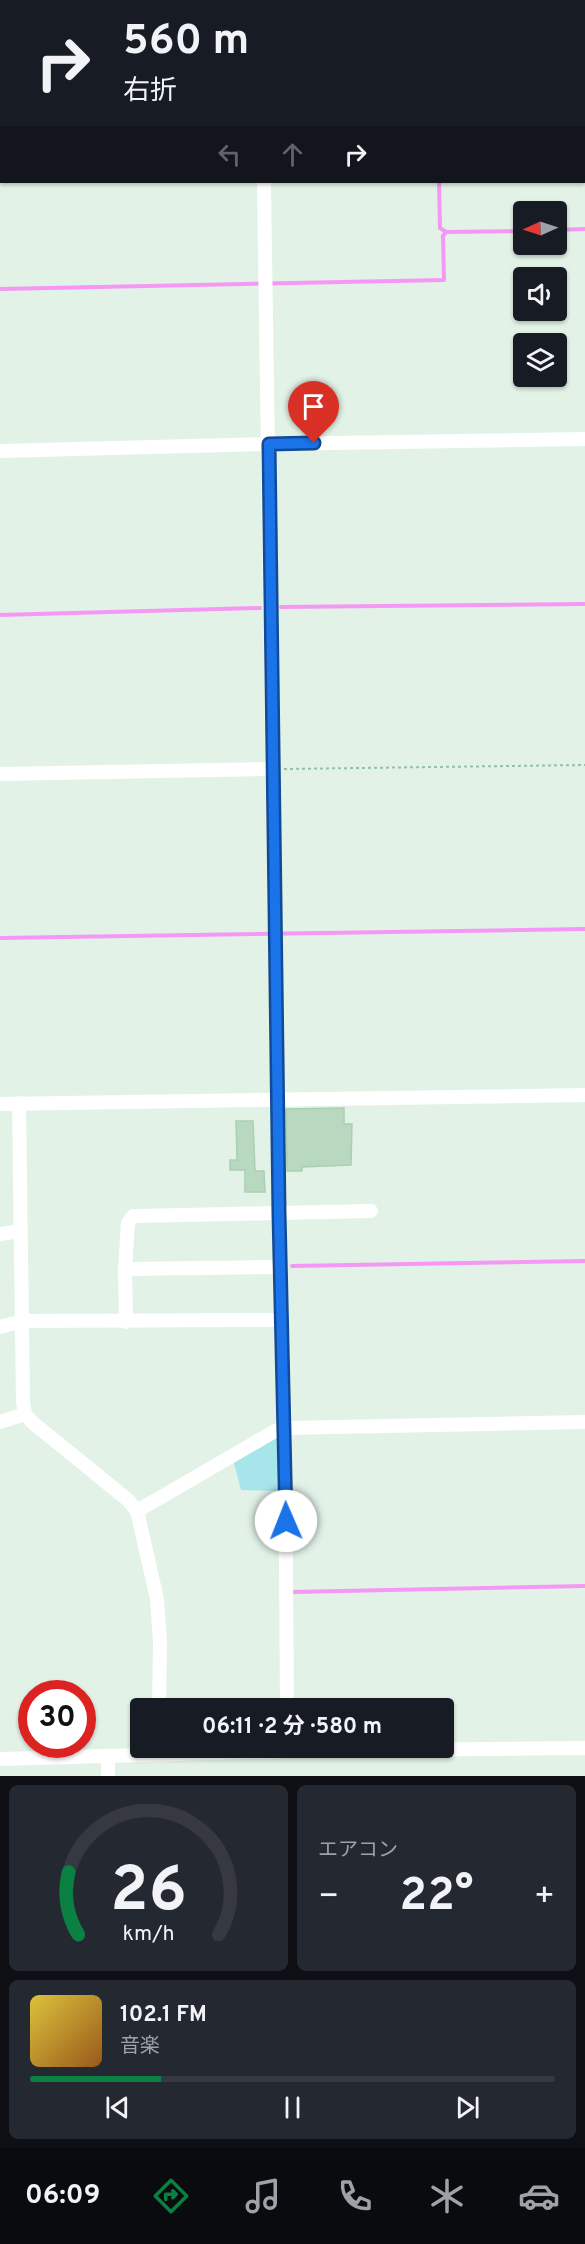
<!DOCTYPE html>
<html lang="ja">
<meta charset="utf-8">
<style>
body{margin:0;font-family:Overpass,"Noto Sans JP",sans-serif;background:#242831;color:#f1f3f6;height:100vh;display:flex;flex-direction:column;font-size:22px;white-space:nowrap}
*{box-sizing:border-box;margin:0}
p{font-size:20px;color:#9ea1a6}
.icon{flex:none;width:33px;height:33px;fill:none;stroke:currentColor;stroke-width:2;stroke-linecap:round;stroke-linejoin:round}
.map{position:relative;height:1776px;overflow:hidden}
.details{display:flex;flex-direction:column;gap:9px;padding:9px;background:#0d0f14;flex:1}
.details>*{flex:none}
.hud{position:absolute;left:0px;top:0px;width:585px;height:183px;box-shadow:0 2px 4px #0004;background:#171b24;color:#f1f3f6;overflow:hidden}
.needle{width:39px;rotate:267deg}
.tools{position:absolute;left:513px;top:201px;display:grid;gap:12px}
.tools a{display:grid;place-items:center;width:54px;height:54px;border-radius:6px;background:#171b24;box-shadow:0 2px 4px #0004;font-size:30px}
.speed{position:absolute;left:18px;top:1680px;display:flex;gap:12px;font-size:30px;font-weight:700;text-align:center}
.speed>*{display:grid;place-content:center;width:78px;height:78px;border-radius:50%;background:#171b24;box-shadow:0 2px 4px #0004;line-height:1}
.speed .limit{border:9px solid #d22;background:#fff;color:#111}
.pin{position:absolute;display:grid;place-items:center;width:51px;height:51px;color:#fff;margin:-62px -26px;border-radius:50% 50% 50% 0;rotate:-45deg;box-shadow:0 0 6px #0007}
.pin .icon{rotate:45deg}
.me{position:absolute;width:66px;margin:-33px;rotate:359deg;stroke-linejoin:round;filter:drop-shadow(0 0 4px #0008)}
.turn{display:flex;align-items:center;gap:21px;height:126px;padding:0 24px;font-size:27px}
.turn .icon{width:78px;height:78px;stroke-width:2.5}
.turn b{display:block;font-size:42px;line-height:51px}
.lanes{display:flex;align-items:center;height:57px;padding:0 24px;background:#0003;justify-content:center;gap:30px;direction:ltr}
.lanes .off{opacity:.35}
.big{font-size:45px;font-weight:700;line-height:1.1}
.details .tile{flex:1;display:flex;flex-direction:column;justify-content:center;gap:9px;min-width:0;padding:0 21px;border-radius:9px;background:#242831}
.details .dial{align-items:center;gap:0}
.dial svg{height:156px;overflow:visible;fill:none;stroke:#363941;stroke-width:7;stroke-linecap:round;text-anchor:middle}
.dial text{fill:#f1f3f6;stroke:none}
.song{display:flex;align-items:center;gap:18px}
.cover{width:72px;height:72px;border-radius:9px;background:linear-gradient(135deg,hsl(50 70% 55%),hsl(30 70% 35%))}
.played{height:6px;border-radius:3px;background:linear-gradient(90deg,#0b8043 25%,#363941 25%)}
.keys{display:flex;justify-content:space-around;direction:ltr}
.heat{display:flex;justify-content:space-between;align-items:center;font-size:33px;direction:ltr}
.details .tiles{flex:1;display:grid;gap:9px;grid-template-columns:1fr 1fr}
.tile:last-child{grid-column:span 2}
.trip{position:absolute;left:130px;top:1698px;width:324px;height:60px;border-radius:6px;background:#171b24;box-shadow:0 2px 4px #0004;font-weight:700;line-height:60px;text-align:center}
.tab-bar{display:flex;height:96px;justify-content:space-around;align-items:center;background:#090b0e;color:#9ea1a6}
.tab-bar .icon{width:42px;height:42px}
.tab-bar .selected{color:#0b8043}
.tab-bar b{font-size:27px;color:#f1f3f6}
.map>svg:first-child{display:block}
.residential{fill:#d3ebda}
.commercial{fill:#caf7d3}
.green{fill:#a6e6eb}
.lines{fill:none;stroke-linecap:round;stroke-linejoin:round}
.stream{stroke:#f598f3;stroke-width:4}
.building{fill:#b9d8c0;stroke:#a9d0b2;stroke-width:1.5}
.path{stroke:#94c1a0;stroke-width:2;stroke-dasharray:3 3;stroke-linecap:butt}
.minor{stroke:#fff;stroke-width:14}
.route-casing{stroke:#114b97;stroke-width:15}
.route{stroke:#1a73e8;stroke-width:10}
</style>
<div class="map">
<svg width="585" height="1776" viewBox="0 0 585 1776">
<rect width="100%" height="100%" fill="#e2f2e7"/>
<path class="residential" d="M 328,0 L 585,0 L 585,100 L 584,2 Z"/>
<rect class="commercial" x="51" y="0" width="238" height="1"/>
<path class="green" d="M 278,1437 L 279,1491 L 241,1490 L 233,1459 Z"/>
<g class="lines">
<g class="stream">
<path d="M 0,135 L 2,135"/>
<path d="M 439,182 L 440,228 L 446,232"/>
<path d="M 556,230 L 585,229"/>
<path d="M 0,289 L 444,280 L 443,236 L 446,232 L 524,231"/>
<path d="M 281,607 L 585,604"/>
<path d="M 0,615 L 260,608"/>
<path d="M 0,938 L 585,929"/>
<path d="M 292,1266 L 585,1261"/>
<path d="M 294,1592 L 585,1586"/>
</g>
</g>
<g class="building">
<path d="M 344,1108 L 344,1124 L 352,1124 L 351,1165 L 302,1167 L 302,1171 L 287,1171 L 286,1109 Z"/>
<path d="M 236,1121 L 253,1121 L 255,1171 L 264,1171 L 265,1192 L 245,1192 L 245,1170 L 230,1170 L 230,1160 L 237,1160 Z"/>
</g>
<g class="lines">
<g class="path">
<path d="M 168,0 L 168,2"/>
<path d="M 480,0 L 480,2"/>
<path d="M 284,769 L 585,765"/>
</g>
<g class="minor">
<path d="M 82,0 L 82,2"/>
<path d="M 311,0 L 311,2"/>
<path d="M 365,0 L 365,2"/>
<path d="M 151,2 L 151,0"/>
<path d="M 442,2 L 442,0"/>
<path d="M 521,2 L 521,0"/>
<path d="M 584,63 L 585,63"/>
<path d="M 584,111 L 585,111"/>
<path d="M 0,123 L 2,123"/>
<path d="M 264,182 L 279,1213 L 285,1428 L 287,1708"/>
<path d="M 0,451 L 269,444 L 585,439"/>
<path d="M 0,774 L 273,769"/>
<path d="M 19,1103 L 23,1402 L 25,1414 L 32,1422 L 128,1500 L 137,1511 L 157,1599 L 160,1641 L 159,1708"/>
<path d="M 0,1104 L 585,1095"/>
<path d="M 0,1234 L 21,1231"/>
<path d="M 125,1269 L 280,1267"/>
<path d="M 126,1322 L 125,1269 L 128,1223 L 133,1216 L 371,1211"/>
<path d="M 0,1327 L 22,1321 L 281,1320"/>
<path d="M 0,1422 L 25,1414"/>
<path d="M 137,1511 L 275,1431 L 285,1428 L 585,1422"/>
<path d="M 108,1756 L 108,1776"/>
<path d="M 0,1759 L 287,1751 L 585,1748"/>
</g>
</g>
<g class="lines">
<g class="route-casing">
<path id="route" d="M 286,1521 L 279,1213 L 269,444 L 314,443"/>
</g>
<use href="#route" class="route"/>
</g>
</svg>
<div class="tools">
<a><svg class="needle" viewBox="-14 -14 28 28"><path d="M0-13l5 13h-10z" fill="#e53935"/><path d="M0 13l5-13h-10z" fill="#9ea1a6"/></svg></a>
<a><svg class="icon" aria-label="sound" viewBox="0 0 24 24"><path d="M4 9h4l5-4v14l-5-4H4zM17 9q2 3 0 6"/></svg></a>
<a><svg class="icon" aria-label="layers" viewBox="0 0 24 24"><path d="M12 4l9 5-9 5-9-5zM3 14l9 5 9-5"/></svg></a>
</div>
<div class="speed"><div class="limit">30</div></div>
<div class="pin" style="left:314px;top:443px;background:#d93025"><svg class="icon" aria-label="arrive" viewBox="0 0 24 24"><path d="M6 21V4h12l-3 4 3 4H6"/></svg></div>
<svg class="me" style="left:286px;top:1521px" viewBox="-20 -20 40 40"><circle r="19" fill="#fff"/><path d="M0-13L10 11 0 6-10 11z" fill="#1a73e8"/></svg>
<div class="trip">06:11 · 2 分 · 580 m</div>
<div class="hud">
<div class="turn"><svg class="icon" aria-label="right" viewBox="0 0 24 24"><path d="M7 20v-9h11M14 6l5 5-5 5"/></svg><div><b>560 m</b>右折</div></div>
<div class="lanes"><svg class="icon off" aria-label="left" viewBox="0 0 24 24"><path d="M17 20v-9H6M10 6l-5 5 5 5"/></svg><svg class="icon off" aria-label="ahead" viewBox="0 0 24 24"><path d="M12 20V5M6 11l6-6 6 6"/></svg><svg class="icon" aria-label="right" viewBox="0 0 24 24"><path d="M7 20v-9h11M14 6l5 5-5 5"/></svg></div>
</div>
</div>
<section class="details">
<div class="tiles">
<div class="tile dial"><svg viewBox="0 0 100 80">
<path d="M14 69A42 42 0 1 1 86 69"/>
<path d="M14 69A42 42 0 0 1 9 37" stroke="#0b8043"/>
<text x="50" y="56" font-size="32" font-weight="700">26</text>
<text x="50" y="72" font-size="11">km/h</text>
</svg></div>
<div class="tile"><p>エアコン</p>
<div class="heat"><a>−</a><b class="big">22°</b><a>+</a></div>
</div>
<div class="tile">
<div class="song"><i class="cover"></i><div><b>102.1 FM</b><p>音楽</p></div></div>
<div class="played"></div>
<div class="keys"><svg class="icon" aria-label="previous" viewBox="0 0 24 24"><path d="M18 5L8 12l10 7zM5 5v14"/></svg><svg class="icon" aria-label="pause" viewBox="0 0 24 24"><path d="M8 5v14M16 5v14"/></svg><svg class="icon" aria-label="next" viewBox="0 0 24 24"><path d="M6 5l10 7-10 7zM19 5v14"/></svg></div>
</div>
</div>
</section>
<nav class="tab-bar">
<b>06:09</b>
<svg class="icon selected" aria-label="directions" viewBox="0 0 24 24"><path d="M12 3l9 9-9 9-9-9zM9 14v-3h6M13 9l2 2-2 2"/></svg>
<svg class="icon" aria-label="music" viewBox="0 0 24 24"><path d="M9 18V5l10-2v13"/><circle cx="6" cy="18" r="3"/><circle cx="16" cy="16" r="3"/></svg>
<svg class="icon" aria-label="phone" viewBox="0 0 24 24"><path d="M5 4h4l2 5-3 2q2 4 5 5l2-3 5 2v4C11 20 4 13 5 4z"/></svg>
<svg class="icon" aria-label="climate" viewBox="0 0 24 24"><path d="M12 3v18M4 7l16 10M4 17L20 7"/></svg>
<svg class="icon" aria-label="car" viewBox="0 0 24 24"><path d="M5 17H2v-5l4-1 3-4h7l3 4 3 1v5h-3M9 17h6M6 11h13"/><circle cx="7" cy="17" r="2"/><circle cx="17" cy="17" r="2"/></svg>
</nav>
